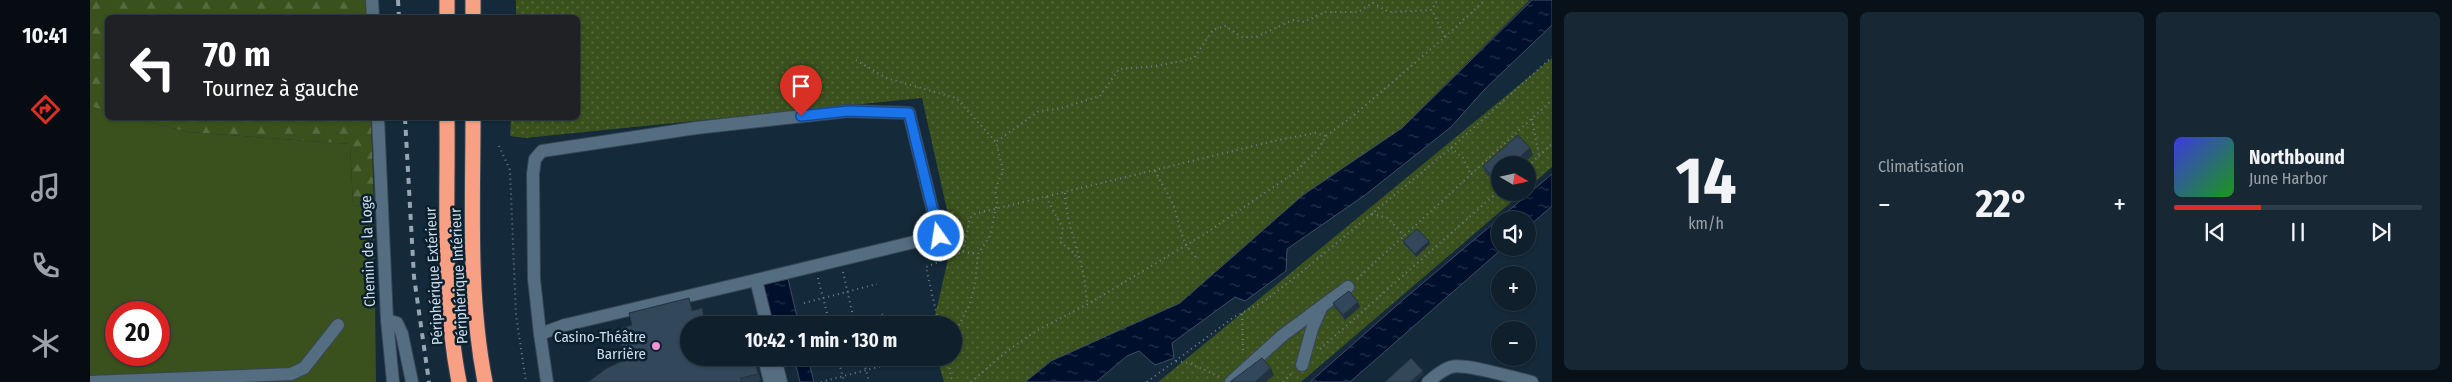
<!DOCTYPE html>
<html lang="fr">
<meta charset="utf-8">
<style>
body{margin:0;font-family:"Fira Sans Condensed",sans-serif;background:#182734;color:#f1f3f6;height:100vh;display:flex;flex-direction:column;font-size:19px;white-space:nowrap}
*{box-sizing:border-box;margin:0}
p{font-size:16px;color:#9ba2a9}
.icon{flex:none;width:28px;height:28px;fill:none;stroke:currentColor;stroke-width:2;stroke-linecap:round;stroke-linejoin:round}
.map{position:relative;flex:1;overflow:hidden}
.side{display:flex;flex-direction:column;gap:12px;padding:12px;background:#081118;width:900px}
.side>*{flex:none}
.top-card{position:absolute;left:15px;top:15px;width:475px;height:105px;border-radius:8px;box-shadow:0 1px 4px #0004,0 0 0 1px #2f3d48;background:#202124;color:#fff;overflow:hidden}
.needle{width:32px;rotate:99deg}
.buttons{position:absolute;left:1401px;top:156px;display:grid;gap:10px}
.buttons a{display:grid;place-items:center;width:45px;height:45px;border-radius:50%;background:#0f1f2c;box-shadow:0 1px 4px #0004,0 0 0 1px #2f3d48;font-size:25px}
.speed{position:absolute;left:15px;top:301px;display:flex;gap:10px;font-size:25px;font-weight:700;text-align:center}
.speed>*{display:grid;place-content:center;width:65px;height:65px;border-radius:50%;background:#0f1f2c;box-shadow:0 1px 4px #0004,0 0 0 1px #2f3d48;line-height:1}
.speed .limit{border:8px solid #d22;background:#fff;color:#111}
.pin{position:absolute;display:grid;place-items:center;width:42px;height:42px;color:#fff;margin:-51px -21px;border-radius:50% 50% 50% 0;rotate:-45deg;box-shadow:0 0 5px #0007}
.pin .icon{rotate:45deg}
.me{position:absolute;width:55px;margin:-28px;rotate:347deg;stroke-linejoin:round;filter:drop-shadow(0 0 4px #0008)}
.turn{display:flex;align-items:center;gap:18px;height:105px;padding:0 15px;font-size:22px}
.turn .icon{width:65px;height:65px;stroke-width:2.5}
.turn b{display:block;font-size:35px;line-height:42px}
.big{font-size:38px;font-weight:700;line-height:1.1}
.side .widget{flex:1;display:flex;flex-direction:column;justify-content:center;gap:8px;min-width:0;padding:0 18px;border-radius:8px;background:#182734}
.side .dial{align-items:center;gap:0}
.dial b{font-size:65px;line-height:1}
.song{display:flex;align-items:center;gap:15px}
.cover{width:60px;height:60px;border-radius:8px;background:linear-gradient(135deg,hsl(240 70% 55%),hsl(120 70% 35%))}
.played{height:5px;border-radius:2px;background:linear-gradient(90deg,#d93025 35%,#2f3d48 35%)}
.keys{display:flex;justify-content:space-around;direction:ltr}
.heat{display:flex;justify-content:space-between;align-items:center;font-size:28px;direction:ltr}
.side .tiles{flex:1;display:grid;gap:12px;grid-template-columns:repeat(3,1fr)}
.trip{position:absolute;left:590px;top:316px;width:282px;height:50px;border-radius:25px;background:#0f1f2c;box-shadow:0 1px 4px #0004,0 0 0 1px #2f3d48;font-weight:700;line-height:50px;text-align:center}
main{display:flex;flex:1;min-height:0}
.menu{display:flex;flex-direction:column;width:90px;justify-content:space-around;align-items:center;background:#060c12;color:#9ba2a9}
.menu .icon{width:35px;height:35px}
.menu .active{color:#d93025}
.menu b{font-size:22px;color:#f1f3f6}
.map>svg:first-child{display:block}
.grass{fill:#3a511d;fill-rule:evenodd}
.forest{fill:url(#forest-firs)}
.park{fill:url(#park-dots)}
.water{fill:url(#water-ripples);stroke:#3e4d64}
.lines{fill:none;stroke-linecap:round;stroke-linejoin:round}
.minor-casing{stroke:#364654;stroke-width:14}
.highway-casing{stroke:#364654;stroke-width:17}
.path{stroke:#6e808e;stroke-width:2;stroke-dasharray:1 4;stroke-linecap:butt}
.minor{stroke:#556d80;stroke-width:12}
.highway{stroke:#f7a084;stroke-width:15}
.rail{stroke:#96a5b2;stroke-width:4;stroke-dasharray:6 6;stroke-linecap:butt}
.wall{fill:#2b3e4d}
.shaded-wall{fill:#23323f}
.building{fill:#32485a;stroke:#23323f}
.route-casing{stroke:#114b97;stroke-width:12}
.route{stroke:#1a73e8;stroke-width:9}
.poi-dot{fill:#f491d4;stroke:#0a202f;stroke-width:2}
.labels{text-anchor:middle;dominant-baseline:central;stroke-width:5;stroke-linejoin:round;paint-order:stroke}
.street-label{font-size:15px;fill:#d0dde8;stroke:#0a202f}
.poi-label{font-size:15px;fill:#d0dde8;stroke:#0a202f;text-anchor:end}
</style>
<main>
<nav class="menu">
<b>10:41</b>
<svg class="icon active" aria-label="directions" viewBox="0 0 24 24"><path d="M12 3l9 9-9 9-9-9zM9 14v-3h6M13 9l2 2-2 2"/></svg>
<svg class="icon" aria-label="music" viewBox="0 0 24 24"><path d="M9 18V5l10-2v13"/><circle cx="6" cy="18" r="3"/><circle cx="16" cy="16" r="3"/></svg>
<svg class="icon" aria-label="phone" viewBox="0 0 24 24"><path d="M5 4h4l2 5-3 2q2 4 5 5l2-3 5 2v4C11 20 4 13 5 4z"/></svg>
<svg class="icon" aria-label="climate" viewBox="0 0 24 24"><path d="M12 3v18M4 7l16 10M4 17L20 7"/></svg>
</nav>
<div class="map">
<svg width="1462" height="382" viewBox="0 0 1462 382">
<defs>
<pattern id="forest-firs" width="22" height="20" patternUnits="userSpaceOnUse" patternTransform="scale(1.25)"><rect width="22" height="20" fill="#3a511d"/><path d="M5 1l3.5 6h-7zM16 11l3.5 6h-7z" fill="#556a3e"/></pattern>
<pattern id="park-dots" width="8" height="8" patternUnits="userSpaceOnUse" patternTransform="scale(1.25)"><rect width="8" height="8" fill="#3a511d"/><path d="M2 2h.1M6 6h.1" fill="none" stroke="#556a3e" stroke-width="1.8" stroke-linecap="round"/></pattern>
<pattern id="water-ripples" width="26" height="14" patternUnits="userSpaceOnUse" patternTransform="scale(1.25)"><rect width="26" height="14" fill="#000f2c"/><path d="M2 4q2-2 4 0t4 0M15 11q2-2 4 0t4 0" fill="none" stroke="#24324b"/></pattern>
</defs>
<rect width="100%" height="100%" fill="#14293a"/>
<path class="grass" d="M 0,106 L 17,111 L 18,118 L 43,118 L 98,132 L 260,144 L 263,205 L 284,207 L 286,382 L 0,382 ZM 26,312 L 69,312 L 69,355 L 26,355 Z"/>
<g class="forest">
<path d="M 0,0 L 276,0 L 277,17 L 18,18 L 17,111 L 0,106 Z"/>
<path d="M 43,118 L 281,118 L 284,207 L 263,205 L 260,144 L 98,132 Z"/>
</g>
<g class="park">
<path d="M 426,0 L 1438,0 L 1439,1 L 1312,128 L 1213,195 L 1090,303 L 961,361 L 935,382 L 854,382 L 847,358 L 864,358 L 864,325 L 843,325 L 863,237 L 832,98 L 435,138 L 420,136 L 421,118 L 488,118 L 488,18 L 426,17 Z"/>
<path d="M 1462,58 L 1462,167 L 1438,188 L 1438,165 L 1410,165 L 1410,192 L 1432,193 L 1211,382 L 1068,382 Z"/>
</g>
<g class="water">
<path d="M 1442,0 L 1462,0 L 1462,25 L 1394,90 L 1361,127 L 1275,195 L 1197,249 L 1196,271 L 1155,301 L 1145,297 L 1082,343 L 1084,358 L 1065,365 L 1049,351 L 1037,356 L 1006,382 L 935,382 L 961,361 L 1090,303 L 1213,195 L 1312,128 Z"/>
<path d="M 1462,174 L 1462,206 L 1438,227 L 1438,220 L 1410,220 L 1410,248 L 1413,248 L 1260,382 L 1220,382 L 1314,299 Z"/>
<path d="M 698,279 L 709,325 L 681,325 L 671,285 Z"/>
<path d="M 704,358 L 718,358 L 724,382 L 710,382 Z"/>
</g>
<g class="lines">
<g class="minor-casing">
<g id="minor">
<path d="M 282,0 L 283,18"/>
<path d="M 288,118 L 297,320 L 303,382"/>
<path d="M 297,320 L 307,323 L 312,334 L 322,382"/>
<path d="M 450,334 L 444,279 L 443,174 L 445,159 L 452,151 L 606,128 L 758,111 L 819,113 L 849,236 L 666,280"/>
<path d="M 674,358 L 680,382"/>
<path d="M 685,358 L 691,382"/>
<path d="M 1212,365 L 1222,329 L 1231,308"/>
<path d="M 0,382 L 201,374 L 214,368 L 248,325"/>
<path d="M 457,382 L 450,334 L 475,325 L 666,280 L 677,325"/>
<path d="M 1141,382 L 1193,335 L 1258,287"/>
<path d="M 1338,382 C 1345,376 1352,370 1361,367 C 1376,363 1424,378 1442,382"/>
</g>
</g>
<g class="highway-casing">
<g id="highway">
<path d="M 357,0 L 357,18"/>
<path d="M 383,0 L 383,18"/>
<path d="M 357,118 C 358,205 352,296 369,382"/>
<path d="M 383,118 C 383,206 378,295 395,382"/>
</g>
</g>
<g class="path">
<path d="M 1355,37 L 1395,0"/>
<path d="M 766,60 L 796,78 L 866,98 L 906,142"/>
<path d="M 1442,119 L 1449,156"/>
<path d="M 409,146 L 420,170 L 426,315 L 436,382"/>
<path d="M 1361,148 L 1373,158 L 1381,175"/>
<path d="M 1438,166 L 1462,144"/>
<path d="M 1065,171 C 1071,184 1083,199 1086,214 C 1091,231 1093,246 1108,259"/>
<path d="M 975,193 C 976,222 988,248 994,277 C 996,286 995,294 998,304"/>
<path d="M 956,197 L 973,229 L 970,242 L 981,250 L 988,259"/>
<path d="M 1282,214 L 1298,218 L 1314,236"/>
<path d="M 873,252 L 888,254"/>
<path d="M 753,272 L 765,325"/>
<path d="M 728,278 L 740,325"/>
<path d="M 1267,279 L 1462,100"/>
<path d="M 714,303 L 787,284"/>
<path d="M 1152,314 L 1153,354"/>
<path d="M 748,325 L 795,314"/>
<path d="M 849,325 L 836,267 L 873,252 L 880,218 L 884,214 L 1184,141 L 1225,133 L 1236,136"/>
<path d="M 864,334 L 879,306 L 885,285 L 888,254 L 900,236 L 907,203 L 905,190 L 913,171 L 906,142 L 949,111 L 968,109 L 1010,96 L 1029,69 L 1067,66 L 1104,58 L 1123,30 L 1135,26 L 1152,37 L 1166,37 L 1203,20 L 1214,22 L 1235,12 L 1268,12 L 1283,3 L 1299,12 L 1342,10 L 1347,0"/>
<path d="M 1230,349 L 1410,190"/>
<path d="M 748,358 L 754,382"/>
<path d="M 773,358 L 779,382"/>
<path d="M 858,358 L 862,382"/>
<path d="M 1086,361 L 1099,363 L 1130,377"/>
<path d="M 731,382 L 807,362"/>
<path d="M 881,382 L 917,351 L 946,331 L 998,304 L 1113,235 L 1204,173 L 1227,151 L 1236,136 L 1263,116 L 1355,37 L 1342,10"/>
<path d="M 1057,382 L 1144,317 L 1173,302 L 1213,271 L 1361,148 L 1462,57"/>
<path d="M 1193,382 L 1202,373"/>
</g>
<use href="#minor" class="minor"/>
<use href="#highway" class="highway"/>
<g class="rail">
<path d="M 308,0 L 309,18"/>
<path d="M 315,118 L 324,277 L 339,382"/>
</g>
</g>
<g class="wall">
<path d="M 1440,148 L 1443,155 L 1407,186 L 1395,172 L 1393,166 Z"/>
<path d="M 1313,241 L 1340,244 L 1326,257 L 1314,244 Z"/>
<path d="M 599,298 L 603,311 L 614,315 L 617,325 L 599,325 L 599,358 L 665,358 L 671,381 L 667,382 L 498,382 L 535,360 L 542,325 Z"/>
<path d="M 1243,303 L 1270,307 L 1255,320 L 1244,307 Z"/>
<path d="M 1438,336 L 1442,337 L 1444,342 L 1440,357 L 1438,357 Z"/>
</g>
<g class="shaded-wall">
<path d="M 1440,148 L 1443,155 L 1431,165 L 1421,165 Z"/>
<path d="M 1410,174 L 1410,183 L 1407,186 L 1404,179 Z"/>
<path d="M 1339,241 L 1340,244 L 1326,257 L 1325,254 Z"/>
<path d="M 1268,302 L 1270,307 L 1255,320 L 1253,315 Z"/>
<path d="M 1442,337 L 1444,342 L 1440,357 L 1439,352 Z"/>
<path d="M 664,358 L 666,361 L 671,381 L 668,374 Z"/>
<path d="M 1181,368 L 1184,375 L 1176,382 L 1165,382 Z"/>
<path d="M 1333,371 L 1334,374 L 1325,382 L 1320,382 Z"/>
</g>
<g class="building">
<path d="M 1428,135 L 1440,148 L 1421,165 L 1410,165 L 1410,174 L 1404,179 L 1393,166 Z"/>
<path d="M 1327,229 L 1339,241 L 1325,254 L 1313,241 Z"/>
<path d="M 1259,291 L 1268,302 L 1253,315 L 1243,303 Z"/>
<path d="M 599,298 L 602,311 L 612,308 L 616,325 L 599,325 L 599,358 L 664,358 L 668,374 L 651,378 L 651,382 L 498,382 L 517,368 L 535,360 L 528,329 L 542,325 L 539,313 Z"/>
<path d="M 1438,336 L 1442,337 L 1439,352 L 1438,352 Z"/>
<path d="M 1172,358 L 1181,368 L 1165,382 L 1140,382 Z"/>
<path d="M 1321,358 L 1333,371 L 1320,382 L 1295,382 Z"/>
</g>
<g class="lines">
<g class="route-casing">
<path id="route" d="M 711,116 L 758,111 L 819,113 L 849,236"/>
</g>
<use href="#route" class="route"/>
</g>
<circle class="poi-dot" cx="566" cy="346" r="5"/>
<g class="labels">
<g class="street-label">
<text transform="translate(278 251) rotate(-92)">Chemin de la Loge</text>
<text transform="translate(344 276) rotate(-93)">Périphérique Extérieur</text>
<text transform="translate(369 276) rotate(-93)">Périphérique Intérieur</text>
</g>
<g class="poi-label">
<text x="556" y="337">Casino-Théâtre<tspan x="556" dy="17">Barrière</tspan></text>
</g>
</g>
</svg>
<div class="buttons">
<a><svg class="needle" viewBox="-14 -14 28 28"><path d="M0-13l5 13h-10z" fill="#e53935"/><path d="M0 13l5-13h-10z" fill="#9ba2a9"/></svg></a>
<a><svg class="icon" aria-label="sound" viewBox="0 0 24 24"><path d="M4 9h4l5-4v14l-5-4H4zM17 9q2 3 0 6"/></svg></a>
<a>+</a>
<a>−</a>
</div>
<div class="speed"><div class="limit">20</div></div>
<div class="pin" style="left:711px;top:116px;background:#d93025"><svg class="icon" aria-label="arrive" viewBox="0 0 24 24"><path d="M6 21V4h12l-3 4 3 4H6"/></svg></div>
<svg class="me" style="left:849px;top:236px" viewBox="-20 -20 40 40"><circle r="17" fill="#1a73e8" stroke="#fff" stroke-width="3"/><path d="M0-11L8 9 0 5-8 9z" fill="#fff"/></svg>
<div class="trip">10:42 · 1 min · 130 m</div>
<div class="top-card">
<div class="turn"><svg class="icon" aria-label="left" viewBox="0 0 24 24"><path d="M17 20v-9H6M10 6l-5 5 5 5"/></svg><div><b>70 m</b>Tournez à gauche</div></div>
</div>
</div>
<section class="side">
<div class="tiles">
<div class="widget dial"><b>14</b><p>km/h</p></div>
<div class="widget"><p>Climatisation</p>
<div class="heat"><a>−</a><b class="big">22°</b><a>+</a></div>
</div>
<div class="widget">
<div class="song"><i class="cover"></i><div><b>Northbound</b><p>June Harbor</p></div></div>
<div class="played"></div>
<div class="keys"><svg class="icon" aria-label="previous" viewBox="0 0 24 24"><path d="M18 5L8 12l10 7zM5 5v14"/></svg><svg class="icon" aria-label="pause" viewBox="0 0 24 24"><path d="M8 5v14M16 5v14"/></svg><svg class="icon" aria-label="next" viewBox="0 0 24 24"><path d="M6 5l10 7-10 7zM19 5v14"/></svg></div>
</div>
</div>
</section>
</main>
